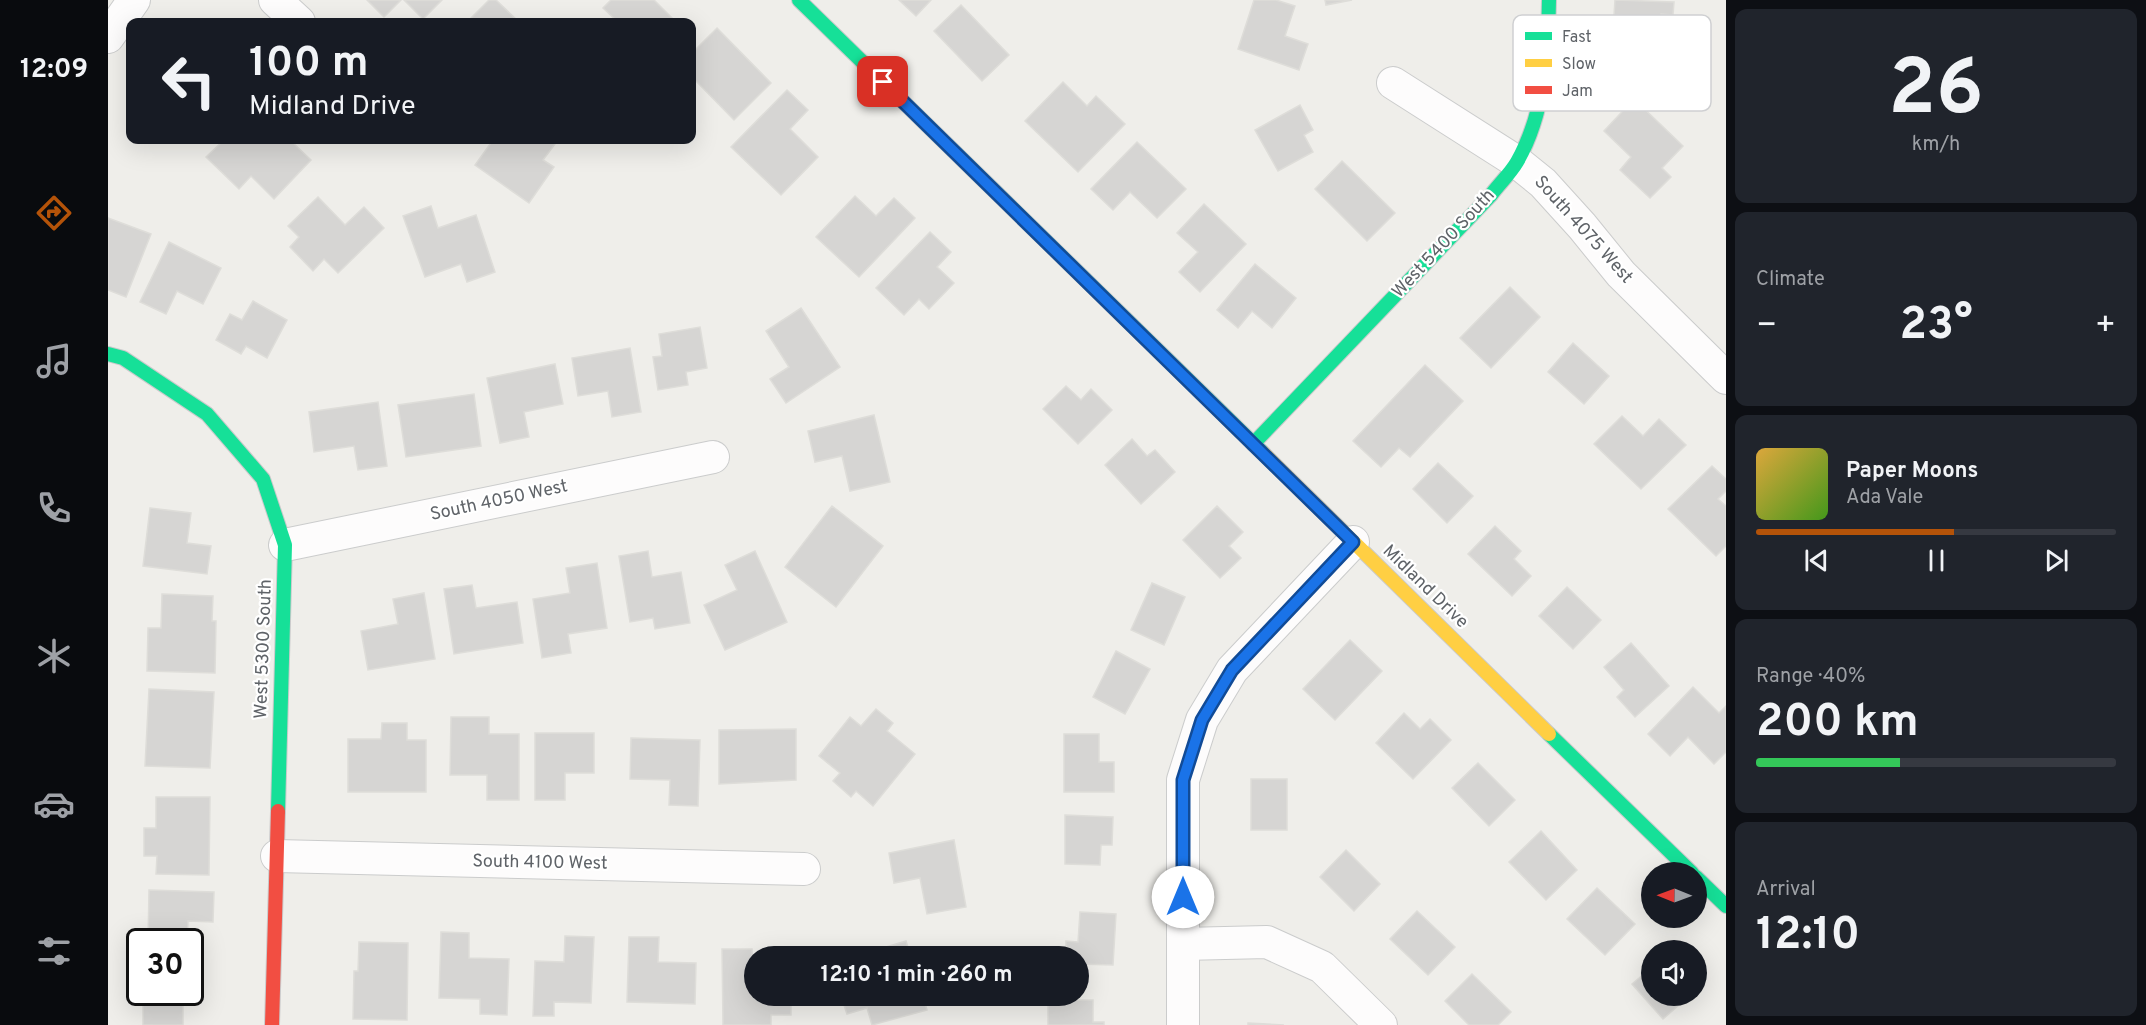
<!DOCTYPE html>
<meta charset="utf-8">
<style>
body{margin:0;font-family:Overpass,sans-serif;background:#20242c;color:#f1f3f6;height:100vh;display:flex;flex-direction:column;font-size:22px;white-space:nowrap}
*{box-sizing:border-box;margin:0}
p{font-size:20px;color:#9ea1a6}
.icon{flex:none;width:33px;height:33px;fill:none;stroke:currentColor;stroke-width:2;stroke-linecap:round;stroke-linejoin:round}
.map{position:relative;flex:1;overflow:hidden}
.side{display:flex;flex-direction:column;gap:9px;padding:9px;background:#0d0f14;width:420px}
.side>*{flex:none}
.top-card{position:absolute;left:18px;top:18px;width:570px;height:126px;border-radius:12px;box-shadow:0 6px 24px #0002;background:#171b24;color:#f1f3f6;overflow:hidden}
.needle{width:39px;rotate:271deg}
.controls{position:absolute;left:1533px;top:862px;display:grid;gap:12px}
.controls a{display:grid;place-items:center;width:66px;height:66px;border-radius:50%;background:#171b24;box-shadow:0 6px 24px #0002;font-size:30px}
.speed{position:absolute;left:18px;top:928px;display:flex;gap:12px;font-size:30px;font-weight:700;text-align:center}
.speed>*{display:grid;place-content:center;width:78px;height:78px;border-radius:50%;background:#171b24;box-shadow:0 6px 24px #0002;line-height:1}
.speed .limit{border:3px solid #111;border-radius:9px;background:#fff;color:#111}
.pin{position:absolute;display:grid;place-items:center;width:51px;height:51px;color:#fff;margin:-26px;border-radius:12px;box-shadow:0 3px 9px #0006}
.me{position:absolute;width:66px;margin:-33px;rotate:0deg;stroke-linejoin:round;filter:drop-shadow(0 0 4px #0008)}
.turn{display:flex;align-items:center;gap:21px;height:126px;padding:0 24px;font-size:27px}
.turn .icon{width:78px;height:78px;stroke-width:2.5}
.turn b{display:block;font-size:42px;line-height:51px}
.big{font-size:45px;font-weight:700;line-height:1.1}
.side .widget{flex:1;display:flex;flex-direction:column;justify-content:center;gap:9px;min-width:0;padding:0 21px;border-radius:12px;background:#20242c}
.side .dial{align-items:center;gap:0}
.dial b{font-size:78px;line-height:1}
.song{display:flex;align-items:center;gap:18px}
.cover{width:72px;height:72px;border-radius:9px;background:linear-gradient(135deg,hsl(40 70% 55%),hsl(100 70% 35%))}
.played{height:6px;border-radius:3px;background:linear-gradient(90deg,#b45309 55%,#363941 55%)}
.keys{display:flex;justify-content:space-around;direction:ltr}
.heat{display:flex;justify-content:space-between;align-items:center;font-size:33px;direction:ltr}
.charge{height:9px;border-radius:4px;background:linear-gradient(90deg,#34c759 40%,#363941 0)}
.trip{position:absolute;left:636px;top:946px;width:345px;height:60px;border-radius:30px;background:#171b24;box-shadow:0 6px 24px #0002;font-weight:700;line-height:60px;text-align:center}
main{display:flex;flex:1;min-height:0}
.tabs{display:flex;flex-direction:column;width:108px;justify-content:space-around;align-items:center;background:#090b0e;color:#9ea1a6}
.tabs .icon{width:42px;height:42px}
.tabs .selected{color:#b45309}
.tabs b{font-size:27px;color:#f1f3f6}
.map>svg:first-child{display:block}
.building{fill:#d6d5d3;stroke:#deddd9;stroke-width:1.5}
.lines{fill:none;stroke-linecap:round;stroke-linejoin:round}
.street-casing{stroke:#cbcccc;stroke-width:34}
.fast-casing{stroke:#cacacb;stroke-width:16}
.slow-casing{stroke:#cacacb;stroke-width:16}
.jam-casing{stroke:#cacacb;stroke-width:16}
.street{stroke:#fdfcfc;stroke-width:32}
.fast{stroke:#16e098;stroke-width:14}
.slow{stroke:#ffcf43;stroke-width:14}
.jam{stroke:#f24e42;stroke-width:14}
.route-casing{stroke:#114b97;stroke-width:15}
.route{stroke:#1a73e8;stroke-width:10}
.labels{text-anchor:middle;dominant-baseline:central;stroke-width:4.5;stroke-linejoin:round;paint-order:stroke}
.street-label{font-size:18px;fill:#5f6368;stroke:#fff}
.key{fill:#fff;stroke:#cfd0d2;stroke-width:1.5}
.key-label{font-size:16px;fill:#5f6368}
</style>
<main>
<nav class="tabs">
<b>12:09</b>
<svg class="icon selected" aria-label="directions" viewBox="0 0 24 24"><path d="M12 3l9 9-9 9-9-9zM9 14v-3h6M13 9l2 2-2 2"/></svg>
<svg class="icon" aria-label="music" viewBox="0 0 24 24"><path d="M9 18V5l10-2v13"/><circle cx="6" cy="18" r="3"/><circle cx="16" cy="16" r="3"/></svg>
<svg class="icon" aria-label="phone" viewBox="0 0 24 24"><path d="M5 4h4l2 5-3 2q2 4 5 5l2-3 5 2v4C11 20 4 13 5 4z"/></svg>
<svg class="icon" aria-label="climate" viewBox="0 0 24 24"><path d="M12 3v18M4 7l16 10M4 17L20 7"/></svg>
<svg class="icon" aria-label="car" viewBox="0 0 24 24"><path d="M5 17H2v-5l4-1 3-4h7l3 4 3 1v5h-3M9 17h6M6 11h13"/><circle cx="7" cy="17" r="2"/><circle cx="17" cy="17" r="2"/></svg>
<svg class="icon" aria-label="filters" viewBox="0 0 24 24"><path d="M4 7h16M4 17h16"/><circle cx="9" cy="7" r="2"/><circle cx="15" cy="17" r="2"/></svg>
</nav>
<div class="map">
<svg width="1618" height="1025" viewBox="0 0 1618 1025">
<rect width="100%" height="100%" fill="#efeeea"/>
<g class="building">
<path d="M 259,0 L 293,0 L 276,17 Z"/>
<path d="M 296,0 L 334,0 L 315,19 Z"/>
<path d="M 381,0 L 388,0 L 411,22 L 359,22 Z"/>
<path d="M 503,0 L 546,0 L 568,22 L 510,22 L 495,8 Z"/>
<path d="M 791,0 L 823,0 L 808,16 Z"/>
<path d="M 1146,0 L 1168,0 L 1187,6 L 1177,36 L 1200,44 L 1191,70 L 1130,49 Z"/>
<path d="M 1217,0 L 1244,0 L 1218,5 Z"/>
<path d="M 1507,0 L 1566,2 L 1565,15 L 1553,14 L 1553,35 L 1517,34 L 1518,16 L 1506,15 Z"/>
<path d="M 853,5 L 901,55 L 874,81 L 826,31 Z"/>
<path d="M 609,28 L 663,83 L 626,120 L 584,77 L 584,53 Z"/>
<path d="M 955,82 L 979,106 L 988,96 L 1017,124 L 970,172 L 917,121 Z"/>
<path d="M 679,90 L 700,110 L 682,129 L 710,157 L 673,195 L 623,147 Z"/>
<path d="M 1526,99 L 1575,146 L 1554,168 L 1563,177 L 1542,198 L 1512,170 L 1523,157 L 1496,131 Z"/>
<path d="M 1192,105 L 1205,130 L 1196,135 L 1205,152 L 1170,171 L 1147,130 Z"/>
<path d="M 116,140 L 182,140 L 203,160 L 166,199 L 143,176 L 131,189 L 98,157 Z"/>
<path d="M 385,140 L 450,140 L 435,160 L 446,167 L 421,203 L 367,165 Z"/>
<path d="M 1029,142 L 1078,189 L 1049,218 L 1022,192 L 1005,210 L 983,189 Z"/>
<path d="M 1234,161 L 1287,213 L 1259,241 L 1207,189 Z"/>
<path d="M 747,196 L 768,216 L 786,198 L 807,218 L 751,277 L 708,237 Z"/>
<path d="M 210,197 L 237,225 L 256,207 L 276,228 L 230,273 L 216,259 L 205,271 L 182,247 L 191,237 L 180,226 Z"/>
<path d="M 1096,204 L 1138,244 L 1092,292 L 1071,272 L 1090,252 L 1069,233 Z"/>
<path d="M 323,206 L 330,228 L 368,215 L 387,272 L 359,282 L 353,264 L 317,277 L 295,216 Z"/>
<path d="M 0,218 L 43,234 L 18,297 L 0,290 Z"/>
<path d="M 822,232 L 843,252 L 829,267 L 846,283 L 821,309 L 811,299 L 796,315 L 768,288 Z"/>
<path d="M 61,242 L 113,268 L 95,304 L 69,291 L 58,314 L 32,302 Z"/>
<path d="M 1147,264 L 1188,298 L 1164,328 L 1144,311 L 1130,328 L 1109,310 Z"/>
<path d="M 1402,287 L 1432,317 L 1383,368 L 1352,338 Z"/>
<path d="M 145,301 L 179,320 L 159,358 L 138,346 L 133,354 L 108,340 L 122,314 L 134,320 Z"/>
<path d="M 693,308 L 732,367 L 678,403 L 662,379 L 681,367 L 658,331 Z"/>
<path d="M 592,327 L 599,368 L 578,372 L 580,385 L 550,390 L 545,357 L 554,356 L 551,334 Z"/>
<path d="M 1465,343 L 1501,376 L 1476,404 L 1440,372 Z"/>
<path d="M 522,348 L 533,412 L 504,417 L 500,391 L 470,396 L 464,358 Z"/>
<path d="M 447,364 L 455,404 L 416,412 L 421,437 L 392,443 L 379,378 Z"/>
<path d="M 1317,365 L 1355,401 L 1302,457 L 1291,448 L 1273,467 L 1245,441 Z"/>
<path d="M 958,386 L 973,400 L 983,389 L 1004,410 L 970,444 L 935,409 Z"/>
<path d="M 366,394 L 373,446 L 298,457 L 290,405 Z"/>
<path d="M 270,402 L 279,466 L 250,470 L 246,446 L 206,452 L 201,412 Z"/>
<path d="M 766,415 L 782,482 L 742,491 L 734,456 L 707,462 L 700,431 Z"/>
<path d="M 1514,416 L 1535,436 L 1551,419 L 1578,445 L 1533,489 L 1486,444 Z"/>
<path d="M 1024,439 L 1039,456 L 1047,450 L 1067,472 L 1033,504 L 997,465 Z"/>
<path d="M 1330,463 L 1365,496 L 1339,523 L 1305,489 Z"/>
<path d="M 1604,466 L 1618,479 L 1618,491 L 1610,499 L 1618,506 L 1618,546 L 1608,556 L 1560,509 Z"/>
<path d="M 724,506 L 775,546 L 728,607 L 677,567 Z"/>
<path d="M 1109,506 L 1135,532 L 1121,546 L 1133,558 L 1112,578 L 1075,540 Z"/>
<path d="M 42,508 L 83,513 L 79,543 L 103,546 L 99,574 L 35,566 Z"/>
<path d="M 1387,526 L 1413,551 L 1406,559 L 1423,576 L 1404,596 L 1360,554 Z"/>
<path d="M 540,551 L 544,577 L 573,572 L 582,623 L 547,629 L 545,618 L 522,622 L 511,556 Z"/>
<path d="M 647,551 L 679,622 L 617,650 L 596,605 L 629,590 L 617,565 Z"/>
<path d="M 489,563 L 499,628 L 460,634 L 463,653 L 434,658 L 425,599 L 462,593 L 458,568 Z"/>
<path d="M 1044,583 L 1077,597 L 1056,645 L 1023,630 Z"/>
<path d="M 364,585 L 368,608 L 409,602 L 415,643 L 346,654 L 336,589 Z"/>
<path d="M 1459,587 L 1493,620 L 1465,649 L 1431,616 Z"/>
<path d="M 316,593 L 327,659 L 260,670 L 253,631 L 290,624 L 285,599 Z"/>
<path d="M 54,594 L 105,596 L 104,621 L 108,621 L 107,673 L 39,671 L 40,628 L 53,628 Z"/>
<path d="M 1242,640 L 1274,671 L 1227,720 L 1195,689 Z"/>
<path d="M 1523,643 L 1561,686 L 1527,717 L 1509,697 L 1516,690 L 1496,667 Z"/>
<path d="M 1008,651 L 1042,669 L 1017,714 L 985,697 Z"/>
<path d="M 1585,687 L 1611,713 L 1618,706 L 1618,752 L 1606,764 L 1580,737 L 1562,756 L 1540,734 Z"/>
<path d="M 41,689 L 106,692 L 102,768 L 37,766 Z"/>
<path d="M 768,709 L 785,723 L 779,731 L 807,754 L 765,806 L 748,791 L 743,797 L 725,781 L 732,773 L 711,756 L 742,717 L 753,726 Z"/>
<path d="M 1296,713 L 1312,729 L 1322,719 L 1343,740 L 1305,779 L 1268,743 Z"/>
<path d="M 343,717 L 381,717 L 381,734 L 411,734 L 411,800 L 379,800 L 379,775 L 342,775 Z"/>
<path d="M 274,723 L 299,723 L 299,740 L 318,740 L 318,792 L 240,792 L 240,739 L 273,739 Z"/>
<path d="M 688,729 L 688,780 L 611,784 L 611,730 Z"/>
<path d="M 427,733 L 486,733 L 486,773 L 457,773 L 457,800 L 427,800 Z"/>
<path d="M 956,734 L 991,734 L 991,762 L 1006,762 L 1006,792 L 956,792 Z"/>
<path d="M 523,738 L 592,740 L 590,806 L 561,805 L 562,780 L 522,779 Z"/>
<path d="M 1370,763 L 1407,800 L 1381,826 L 1344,788 Z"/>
<rect x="1143" y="779" width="36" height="51"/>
<path d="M 48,797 L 102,797 L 101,875 L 48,874 L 49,856 L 36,856 L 36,828 L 48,828 Z"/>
<path d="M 957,815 L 1005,817 L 1004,845 L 993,845 L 992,865 L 957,864 Z"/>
<path d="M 1433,831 L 1469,870 L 1438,900 L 1401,862 Z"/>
<path d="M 846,840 L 858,907 L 819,914 L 812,878 L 786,883 L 781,853 Z"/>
<path d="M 1238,850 L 1272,884 L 1246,911 L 1212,877 Z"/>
<path d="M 1489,888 L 1527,924 L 1497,955 L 1459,919 Z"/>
<path d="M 41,890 L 106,892 L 105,922 L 80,921 L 79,942 L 40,942 Z"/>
<path d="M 1309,911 L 1347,947 L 1320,975 L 1282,939 Z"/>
<path d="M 972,912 L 1008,914 L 1005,965 L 970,964 L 970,957 L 958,957 L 958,941 L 970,942 Z"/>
<path d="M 333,932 L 361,933 L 361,958 L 401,959 L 399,1015 L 372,1014 L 372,999 L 331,998 Z"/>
<path d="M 457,936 L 486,937 L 483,1003 L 446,1002 L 446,1016 L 425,1016 L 427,961 L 456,962 Z"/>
<path d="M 521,937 L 551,937 L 550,962 L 588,963 L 587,1004 L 519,1002 Z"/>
<path d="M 798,941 L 803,957 L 745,957 Z"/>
<path d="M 251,942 L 300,943 L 299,1020 L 245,1019 L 246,971 L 250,971 Z"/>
<path d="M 614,949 L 644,949 L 646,996 L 683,996 L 683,1015 L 663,1015 L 663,1025 L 615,1025 Z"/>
<path d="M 1544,967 L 1544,996 L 1581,996 L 1555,1019 L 1524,984 Z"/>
<path d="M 1364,974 L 1403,1012 L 1390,1025 L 1361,1025 L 1337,1001 Z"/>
<path d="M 733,996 L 815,996 L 819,1010 L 764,1025 L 759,1008 L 739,1014 Z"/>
<rect x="35" y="999" width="40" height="26"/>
<path d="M 940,1000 L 985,1000 L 985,1022 L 996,1022 L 996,1025 L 940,1025 Z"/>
<path d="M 1140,1023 L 1176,1025 L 1140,1025 Z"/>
</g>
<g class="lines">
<g class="street-casing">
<g id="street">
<path d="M 167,0 L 191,22"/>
<path d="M 0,37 L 26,0"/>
<path d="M 1285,83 L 1409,162 L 1435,183 L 1474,226 L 1513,274 L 1618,378"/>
<path d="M 177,545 L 605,457"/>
<path d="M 169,856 L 696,869"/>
<path d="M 1075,944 L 1159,942 L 1214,967 L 1273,1025"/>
<path d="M 1075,1025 L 1075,780 L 1094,720 L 1124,670 L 1245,542"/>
</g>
</g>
<g class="fast-casing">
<g id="fast">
<path d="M 691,0 L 1154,452"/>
<path d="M 0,354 L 15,358 L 99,414 L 155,479 L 177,545 L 170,811"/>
<path d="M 1145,444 L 1383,195 C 1391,184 1402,174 1409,162 C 1437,113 1440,55 1441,0"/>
<path d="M 1441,734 L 1584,873"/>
<path d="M 1588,877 L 1618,906"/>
</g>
</g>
<g class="slow-casing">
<path id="slow" d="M 1154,452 L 1441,734"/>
</g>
<g class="jam-casing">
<path id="jam" d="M 164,1025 L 170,811"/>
</g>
<use href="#street" class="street"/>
<use href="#fast" class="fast"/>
<use href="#slow" class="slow"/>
<use href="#jam" class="jam"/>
</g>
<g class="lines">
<g class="route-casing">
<path id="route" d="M 775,82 L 1245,542 L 1124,670 L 1094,720 L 1075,780 L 1075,897"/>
</g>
<use href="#route" class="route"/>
</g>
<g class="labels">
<g class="street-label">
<text transform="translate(1475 230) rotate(48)">South 4075 West</text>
<text transform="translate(1336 244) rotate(-47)">West 5400 South</text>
<text transform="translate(391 501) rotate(-12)">South 4050 West</text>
<text transform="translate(1317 587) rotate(44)">Midland Drive</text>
<text transform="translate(156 649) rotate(-88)">West 5300 South</text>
<text transform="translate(432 863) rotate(1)">South 4100 West</text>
</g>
</g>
<rect x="1405" y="15" width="198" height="96" rx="9" class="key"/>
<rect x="1417" y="32" width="27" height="8" fill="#16e098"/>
<rect x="1417" y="59" width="27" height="8" fill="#ffcf43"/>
<rect x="1417" y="86" width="27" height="8" fill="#f24e42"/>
<g class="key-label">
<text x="1454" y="42">Fast</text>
<text x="1454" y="69">Slow</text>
<text x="1454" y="96">Jam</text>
</g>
</svg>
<div class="controls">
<a><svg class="needle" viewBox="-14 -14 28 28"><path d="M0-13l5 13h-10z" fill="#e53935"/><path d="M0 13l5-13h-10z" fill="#9ea1a6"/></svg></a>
<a><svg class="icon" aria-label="sound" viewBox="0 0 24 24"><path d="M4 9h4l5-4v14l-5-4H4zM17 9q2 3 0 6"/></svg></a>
</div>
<div class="speed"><div class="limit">30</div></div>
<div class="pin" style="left:775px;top:82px;background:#d93025"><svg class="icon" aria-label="arrive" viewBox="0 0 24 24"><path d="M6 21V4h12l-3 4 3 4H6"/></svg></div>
<svg class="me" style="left:1075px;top:897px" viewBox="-20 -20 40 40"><circle r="19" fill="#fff"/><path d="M0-13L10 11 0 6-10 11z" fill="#1a73e8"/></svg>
<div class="trip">12:10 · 1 min · 260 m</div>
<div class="top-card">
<div class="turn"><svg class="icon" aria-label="left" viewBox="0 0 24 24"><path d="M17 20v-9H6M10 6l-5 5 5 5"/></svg><div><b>100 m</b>Midland Drive</div></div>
</div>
</div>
<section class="side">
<div class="widget dial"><b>26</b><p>km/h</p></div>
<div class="widget"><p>Climate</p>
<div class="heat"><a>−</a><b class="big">23°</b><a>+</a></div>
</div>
<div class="widget">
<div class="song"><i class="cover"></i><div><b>Paper Moons</b><p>Ada Vale</p></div></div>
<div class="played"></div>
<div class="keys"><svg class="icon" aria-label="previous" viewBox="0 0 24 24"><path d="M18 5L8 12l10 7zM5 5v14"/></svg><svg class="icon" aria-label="pause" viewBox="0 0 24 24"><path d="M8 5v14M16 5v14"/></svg><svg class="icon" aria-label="next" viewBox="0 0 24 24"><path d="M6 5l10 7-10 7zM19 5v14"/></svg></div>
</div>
<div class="widget"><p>Range · 40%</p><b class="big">200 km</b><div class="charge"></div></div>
<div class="widget"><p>Arrival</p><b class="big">12:10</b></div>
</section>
</main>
